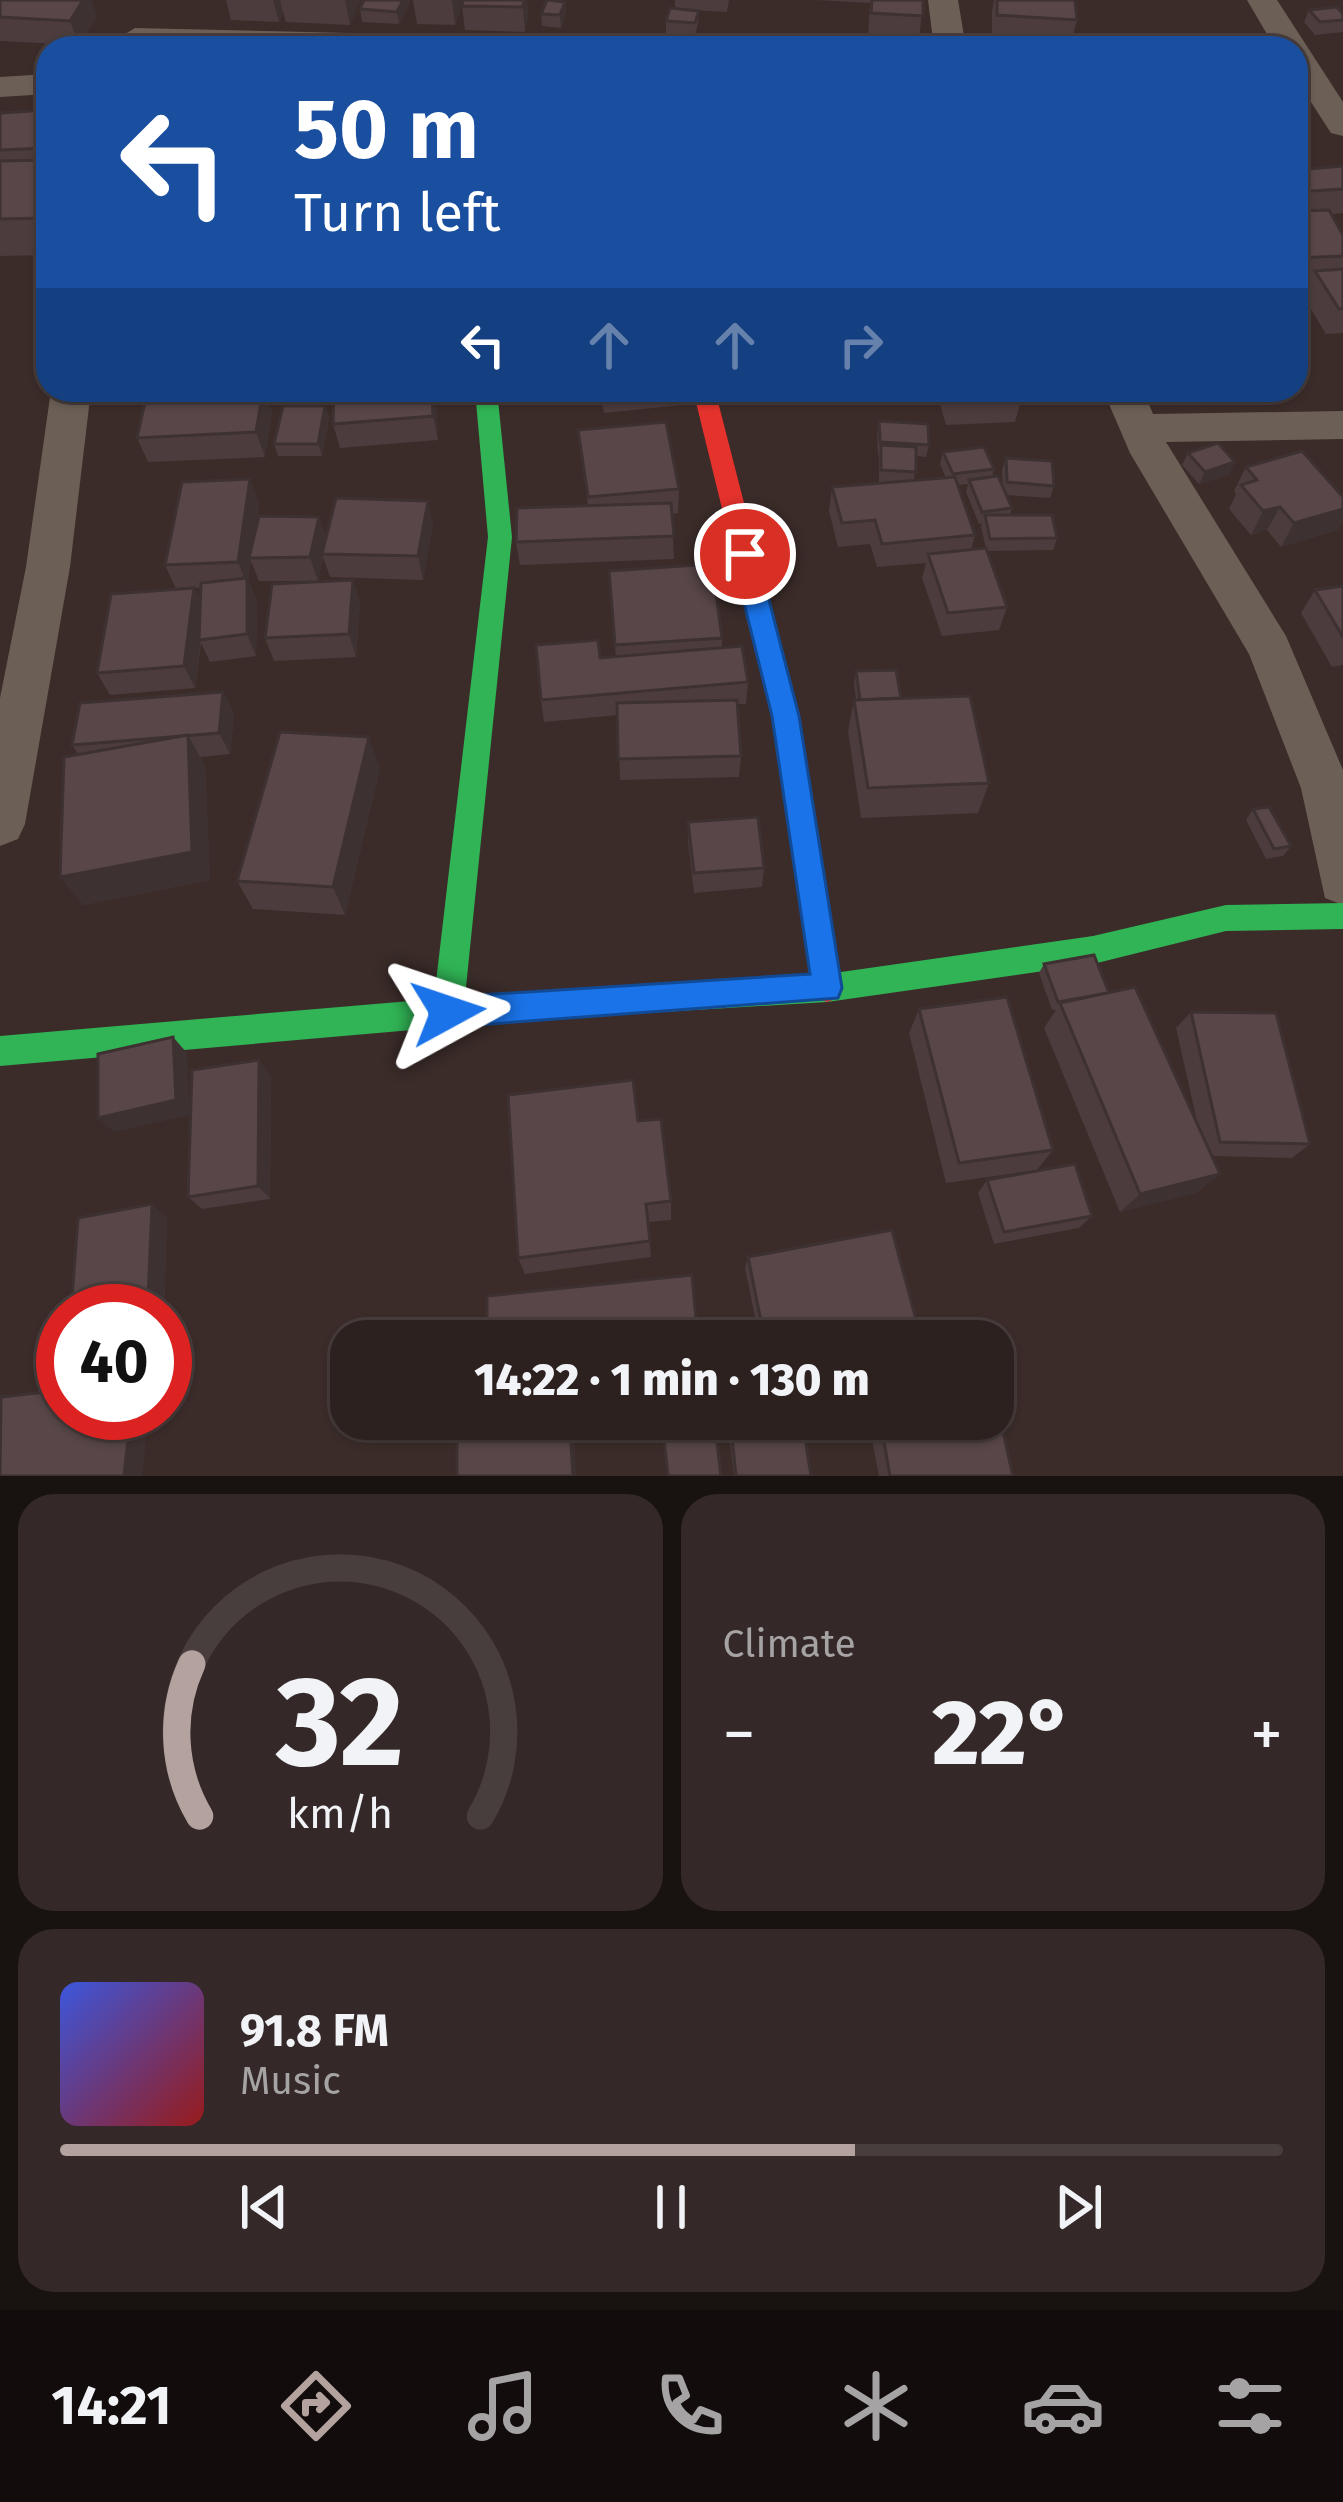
<!DOCTYPE html>
<meta charset="utf-8">
<style>
body{margin:0;font-family:"Fira Sans",sans-serif;background:#342928;color:#f1f3f6;height:100vh;display:flex;flex-direction:column;font-size:45px;white-space:nowrap}
*{box-sizing:border-box;margin:0}
p{font-size:39px;color:#a6a3a4}
.icon{flex:none;width:66px;height:66px;fill:none;stroke:currentColor;stroke-width:2;stroke-linecap:round;stroke-linejoin:round}
.map{position:relative;height:1476px;overflow:hidden}
.drawer{display:flex;flex-direction:column;gap:18px;padding:18px;background:#181211;flex:1}
.drawer>*{flex:none}
.banner{position:absolute;left:36px;top:36px;width:1272px;height:366px;border-radius:36px;box-shadow:0 3px 9px #0004,0 0 0 3px #483e3d;background:#1a4fa0;color:#fff;overflow:hidden}
.speed{position:absolute;left:36px;top:1284px;display:flex;gap:24px;font-size:60px;font-weight:700;text-align:center}
.speed>*{display:grid;place-content:center;width:156px;height:156px;border-radius:50%;background:#2c211f;box-shadow:0 3px 9px #0004,0 0 0 3px #483e3d;line-height:1}
.speed .limit{border:18px solid #d22;background:#fff;color:#111}
.pin{position:absolute;display:grid;place-items:center;width:102px;height:102px;color:#fff;margin:-51px;border:6px solid #fff;border-radius:50%;box-shadow:0 3px 12px #0007}
.me{position:absolute;width:132px;margin:-66px;rotate:85deg;stroke-linejoin:round;filter:drop-shadow(0 0 9px #0008)}
.turn{display:flex;align-items:center;gap:42px;height:252px;padding:0 60px;font-size:54px}
.turn .icon{width:156px;height:156px;stroke-width:2.5}
.turn b{display:block;font-size:84px;line-height:102px}
.lanes{display:flex;align-items:center;height:114px;padding:0 60px;background:#0003;justify-content:center;gap:60px;direction:ltr}
.lanes .off{opacity:.35}
.big{font-size:90px;font-weight:800;line-height:1.1}
.drawer .tile{flex:1;display:flex;flex-direction:column;justify-content:center;gap:18px;min-width:0;padding:0 42px;border-radius:36px;background:#342928}
.drawer .dial{align-items:center;gap:0}
.dial svg{height:312px;overflow:visible;fill:none;stroke:#483e3d;stroke-width:7;stroke-linecap:round;text-anchor:middle}
.dial text{fill:#f1f3f6;stroke:none}
.song{display:flex;align-items:center;gap:36px}
.cover{width:144px;height:144px;border-radius:18px;background:linear-gradient(135deg,hsl(230 70% 55%),hsl(0 70% 35%))}
.played{height:12px;border-radius:6px;background:linear-gradient(90deg,#b4a29e 65%,#483e3d 65%)}
.keys{display:flex;justify-content:space-around;direction:ltr}
.heat{display:flex;justify-content:space-between;align-items:center;font-size:66px;direction:ltr}
.drawer .tiles{flex:1;display:grid;gap:18px;grid-template-columns:1fr 1fr}
.tile:last-child{grid-column:span 2}
.trip{position:absolute;left:330px;top:1320px;width:684px;height:120px;border-radius:36px;background:#2c211f;box-shadow:0 3px 9px #0004,0 0 0 3px #483e3d;font-weight:800;line-height:120px;text-align:center}
.menu{display:flex;height:192px;justify-content:space-around;align-items:center;background:#120d0c;color:#a6a3a4}
.menu .icon{width:84px;height:84px}
.menu .active{color:#b4a29e}
.menu b{font-size:54px;color:#f1f3f6}
.map>svg:first-child{display:block}
.lines{fill:none;stroke-linecap:round;stroke-linejoin:round}
.street{fill:#6c6056;fill-rule:evenodd}
.fast{fill:#30b455;fill-rule:evenodd}
.jam{fill:#e5322d;fill-rule:evenodd}
.wall{fill:#4c3c3e;fill-rule:evenodd}
.shaded-wall{fill:#3e3132}
.building{fill:#584648;stroke:#3e3132;stroke-width:3}
.route{fill:#1a73e8;stroke:#114b97;stroke-width:3}
</style>
<div class="map">
<svg width="1343" height="1476" viewBox="0 0 1343 1476">
<rect width="100%" height="100%" fill="#3b2c29"/>
<g class="lines">
<g class="street">
<path d="M 928,0 L 958,0 L 966,48 L 934,48 Z"/>
<path d="M 1247,0 L 1277,0 L 1343,102 L 1343,136 L 1331,133 L 1296,79 L 1296,48 L 1275,48 Z"/>
<path d="M 135,28 L 604,39 L 620,48 L 124,44 L 120,37 Z"/>
<path d="M 48,74 L 48,94 L 0,97 L 0,77 Z"/>
<path d="M 51,390 L 91,390 L 70,567 L 25,824 L 18,839 L 0,846 L 0,698 L 26,567 Z"/>
<path d="M 1103,390 L 1143,390 L 1153,414 L 1343,411 L 1343,439 L 1166,442 L 1286,636 L 1343,770 L 1343,905 L 1325,898 L 1301,788 L 1249,654 L 1130,453 Z"/>
</g>
<path class="fast" d="M 475,390 L 497,390 L 512,537 L 465,997 L 827,974 L 1093,936 L 1226,905 L 1343,903 L 1343,929 L 1226,931 L 1093,964 L 827,1002 L 515,1021 L 0,1066 L 0,1036 L 434,999 L 488,537 Z"/>
<path class="jam" d="M 693,390 L 715,390 L 799,717 L 842,988 L 838,998 L 827,1002 L 816,998 L 812,988 L 773,717 Z"/>
</g>
<g class="wall">
<path d="M 0,0 L 97,16 L 79,45 L 0,41 Z"/>
<path d="M 226,0 L 360,0 L 350,25 L 286,22 L 283,12 L 279,22 L 231,20 Z"/>
<path d="M 413,0 L 527,0 L 528,16 L 525,32 L 465,30 L 462,6 L 463,0 L 455,25 L 417,24 Z"/>
<path d="M 675,0 L 729,0 L 727,12 L 692,10 L 699,11 L 698,23 L 695,36 L 666,33 L 666,21 L 675,9 Z"/>
<path d="M 816,0 L 923,0 L 919,41 L 868,38 L 870,3 Z"/>
<path d="M 994,0 L 1075,0 L 1077,20 L 1070,45 L 992,39 L 992,12 Z"/>
<path d="M 410,2 L 399,24 L 362,22 L 360,9 Z"/>
<path d="M 565,2 L 566,14 L 561,28 L 542,26 L 541,14 Z"/>
<path d="M 1309,10 L 1343,14 L 1343,32 L 1315,35 L 1304,22 Z"/>
<path d="M 1235,36 L 1265,48 L 1160,48 L 1163,40 L 1230,48 Z"/>
<path d="M 48,110 L 48,255 L 0,256 L 0,113 Z"/>
<path d="M 1343,166 L 1343,213 L 1332,214 L 1343,235 L 1343,333 L 1326,334 L 1303,296 L 1310,282 L 1296,283 L 1296,170 Z"/>
<path d="M 157,390 L 270,390 L 270,393 L 265,393 L 272,412 L 265,457 L 148,462 L 137,438 L 158,393 Z"/>
<path d="M 334,390 L 435,390 L 438,440 L 340,448 L 333,424 Z"/>
<path d="M 599,390 L 682,390 L 682,405 L 604,413 Z"/>
<path d="M 936,390 L 1020,390 L 1022,397 L 1015,422 L 946,425 Z"/>
<path d="M 325,406 L 329,418 L 322,456 L 278,456 L 274,444 Z"/>
<path d="M 879,421 L 929,445 L 926,457 L 916,456 L 914,480 L 946,478 L 940,464 L 943,452 L 994,469 L 992,477 L 1003,487 L 1002,470 L 1006,458 L 1054,486 L 1050,498 L 1006,495 L 1012,508 L 1010,515 L 1057,538 L 1053,550 L 987,551 L 1007,607 L 999,630 L 942,636 L 922,578 L 926,563 L 877,567 L 870,544 L 838,547 L 829,511 L 832,487 L 887,483 L 879,482 L 879,455 L 878,455 L 877,434 ZM 968,484 L 966,492 L 979,524 L 982,523 L 981,527 L 986,548 L 971,550 L 975,535 L 958,485 Z"/>
<path d="M 578,430 L 679,489 L 678,513 L 672,514 L 674,559 L 520,565 L 516,542 L 588,506 Z"/>
<path d="M 1188,453 L 1229,475 L 1199,484 L 1182,465 Z"/>
<path d="M 1246,467 L 1343,497 L 1343,520 L 1337,530 L 1281,547 L 1267,530 L 1251,535 L 1229,509 L 1236,494 L 1234,491 Z"/>
<path d="M 259,503 L 254,537 L 319,517 L 326,539 L 433,524 L 423,580 L 330,577 L 323,557 L 318,581 L 259,581 L 251,561 L 248,579 L 257,601 L 256,656 L 210,662 L 201,643 L 195,688 L 110,695 L 97,673 L 176,589 L 165,565 ZM 194,588 L 201,588 L 201,602 Z"/>
<path d="M 609,571 L 722,638 L 722,648 L 748,682 L 746,704 L 737,704 L 741,756 L 739,777 L 620,780 L 618,715 L 544,722 L 541,700 L 600,658 L 616,657 Z"/>
<path d="M 353,580 L 360,603 L 356,657 L 274,661 L 265,638 Z"/>
<path d="M 1343,586 L 1343,665 L 1332,667 L 1301,613 L 1315,590 Z"/>
<path d="M 856,671 L 901,698 L 989,783 L 978,813 L 861,818 L 848,731 L 854,700 L 856,700 L 854,682 Z"/>
<path d="M 223,692 L 234,714 L 230,754 L 200,757 L 205,766 L 210,880 L 83,905 L 78,754 L 72,745 Z"/>
<path d="M 380,768 L 345,915 L 253,909 L 237,881 Z"/>
<path d="M 1253,809 L 1291,846 L 1283,856 L 1266,859 L 1246,820 Z"/>
<path d="M 688,822 L 764,868 L 762,887 L 694,893 L 688,842 Z"/>
<path d="M 1044,964 L 1109,993 L 1198,1126 L 1176,1028 L 1191,1012 L 1310,1144 L 1292,1158 L 1212,1156 L 1220,1174 L 1196,1193 L 1120,1212 L 1044,1028 L 1056,1010 L 1052,1010 L 1039,973 Z"/>
<path d="M 919,1009 L 1053,1150 L 1037,1170 L 946,1183 L 909,1033 Z"/>
<path d="M 271,1076 L 270,1199 L 202,1209 L 188,1197 Z"/>
<path d="M 638,1121 L 671,1201 L 671,1220 L 648,1222 L 651,1257 L 525,1274 L 518,1258 Z"/>
<path d="M 987,1180 L 1092,1216 L 1079,1228 L 994,1244 L 978,1193 Z"/>
<path d="M 167,1217 L 164,1309 L 153,1311 L 71,1311 Z"/>
<path d="M 748,1257 L 917,1323 L 909,1333 L 866,1341 L 760,1341 L 745,1268 Z"/>
<path d="M 488,1419 L 612,1419 L 497,1432 L 488,1422 Z"/>
<path d="M 727,1419 L 802,1419 L 811,1476 L 734,1476 Z"/>
<path d="M 868,1419 L 993,1419 L 1013,1476 L 879,1476 Z"/>
</g>
<g class="shaded-wall">
<path d="M 83,0 L 92,0 L 97,16 L 79,45 L 70,21 Z"/>
<path d="M 273,0 L 280,0 L 283,12 L 279,22 Z"/>
<path d="M 345,0 L 360,0 L 350,25 Z"/>
<path d="M 403,0 L 409,0 L 410,2 L 399,24 L 397,12 Z"/>
<path d="M 452,0 L 463,0 L 455,25 Z"/>
<path d="M 524,0 L 527,0 L 528,16 L 525,32 L 523,7 Z"/>
<path d="M 565,2 L 566,14 L 561,28 L 560,15 Z"/>
<path d="M 263,390 L 272,412 L 265,457 L 256,432 Z"/>
<path d="M 432,390 L 435,390 L 436,399 L 438,440 L 433,416 Z"/>
<path d="M 325,406 L 329,418 L 322,456 L 318,444 Z"/>
<path d="M 1235,462 L 1229,475 L 1199,484 L 1205,472 Z"/>
<path d="M 250,479 L 259,503 L 251,558 L 249,558 L 251,561 L 248,579 L 257,601 L 256,656 L 247,634 L 247,585 L 238,562 Z"/>
<path d="M 428,501 L 433,524 L 423,580 L 418,556 Z"/>
<path d="M 1280,507 L 1267,530 L 1251,535 L 1263,511 Z"/>
<path d="M 1343,509 L 1343,520 L 1337,530 L 1281,547 L 1294,523 Z"/>
<path d="M 319,517 L 326,540 L 318,581 L 310,557 Z"/>
<path d="M 353,580 L 360,603 L 356,657 L 349,634 Z"/>
<path d="M 194,588 L 204,611 L 195,688 L 184,666 Z"/>
<path d="M 223,692 L 234,714 L 230,754 L 219,733 Z"/>
<path d="M 188,735 L 205,766 L 210,880 L 83,905 L 60,877 Z"/>
<path d="M 369,737 L 380,768 L 345,915 L 333,887 Z"/>
<path d="M 173,1037 L 187,1053 L 190,1115 L 114,1132 L 98,1118 Z"/>
<path d="M 259,1060 L 271,1076 L 270,1199 L 258,1186 Z"/>
<path d="M 1220,1174 L 1196,1193 L 1120,1212 L 1140,1194 Z"/>
<path d="M 152,1204 L 167,1217 L 164,1309 L 148,1299 Z"/>
<path d="M 131,1413 L 149,1413 L 142,1476 L 124,1476 Z"/>
<path d="M 570,1428 L 574,1435 L 576,1476 L 573,1476 Z"/>
</g>
<g class="building">
<path d="M 0,0 L 83,0 L 70,21 L 0,17 Z"/>
<path d="M 364,0 L 403,0 L 397,12 L 360,9 Z"/>
<path d="M 463,0 L 524,0 L 523,7 L 462,6 Z"/>
<path d="M 547,0 L 565,2 L 560,15 L 541,14 Z"/>
<path d="M 872,0 L 923,0 L 923,16 L 871,13 Z"/>
<path d="M 997,0 L 1075,0 L 1077,20 L 997,15 Z"/>
<path d="M 1337,7 L 1343,14 L 1343,20 L 1320,22 L 1309,10 Z"/>
<path d="M 670,8 L 699,11 L 695,23 L 666,21 Z"/>
<path d="M 1235,36 L 1259,36 L 1265,48 L 1240,48 Z"/>
<path d="M 1223,37 L 1230,48 L 1167,48 L 1163,40 Z"/>
<path d="M 908,40 L 911,48 L 825,48 L 824,44 Z"/>
<path d="M 505,43 L 506,48 L 480,47 Z"/>
<path d="M 48,110 L 48,148 L 0,150 L 0,113 Z"/>
<path d="M 48,160 L 48,218 L 0,219 L 0,161 Z"/>
<path d="M 1343,166 L 1343,189 L 1296,192 L 1296,170 Z"/>
<path d="M 1329,210 L 1343,235 L 1343,256 L 1296,258 L 1296,211 Z"/>
<path d="M 1343,269 L 1343,309 L 1339,309 L 1315,271 Z"/>
<path d="M 213,390 L 263,390 L 256,432 L 137,438 L 147,393 Z"/>
<path d="M 334,390 L 432,390 L 433,416 L 333,424 Z"/>
<path d="M 949,390 L 1020,390 L 1022,397 L 952,400 Z"/>
<path d="M 283,406 L 325,406 L 318,444 L 274,444 Z"/>
<path d="M 879,421 L 928,424 L 929,445 L 880,442 Z"/>
<path d="M 666,422 L 679,489 L 588,497 L 578,430 Z"/>
<path d="M 1218,443 L 1235,462 L 1205,472 L 1188,453 Z"/>
<path d="M 881,445 L 916,447 L 916,472 L 881,470 Z"/>
<path d="M 984,447 L 994,469 L 953,474 L 943,452 Z"/>
<path d="M 1302,451 L 1343,497 L 1343,509 L 1294,523 L 1280,507 L 1263,511 L 1241,485 L 1257,480 L 1246,467 Z"/>
<path d="M 1006,458 L 1052,461 L 1054,486 L 1007,482 Z"/>
<path d="M 998,476 L 1012,508 L 982,512 L 969,480 Z"/>
<path d="M 955,477 L 975,535 L 882,544 L 875,520 L 842,523 L 832,487 Z"/>
<path d="M 250,479 L 238,562 L 165,565 L 182,482 Z"/>
<path d="M 336,498 L 428,501 L 418,556 L 322,554 Z"/>
<path d="M 671,503 L 674,536 L 516,542 L 517,508 Z"/>
<path d="M 985,515 L 1052,515 L 1057,538 L 990,539 Z"/>
<path d="M 259,516 L 319,517 L 310,557 L 249,558 Z"/>
<path d="M 986,548 L 1007,607 L 948,613 L 928,554 Z"/>
<path d="M 712,564 L 722,638 L 615,645 L 609,571 Z"/>
<path d="M 247,578 L 247,634 L 199,640 L 201,583 Z"/>
<path d="M 353,580 L 349,634 L 265,638 L 272,584 Z"/>
<path d="M 1343,586 L 1343,637 L 1315,590 Z"/>
<path d="M 194,588 L 184,666 L 97,673 L 111,594 Z"/>
<path d="M 598,640 L 600,658 L 742,646 L 748,682 L 541,700 L 536,645 Z"/>
<path d="M 896,670 L 901,698 L 860,700 L 856,671 Z"/>
<path d="M 223,692 L 219,733 L 72,745 L 80,703 Z"/>
<path d="M 970,696 L 989,783 L 868,788 L 854,700 Z"/>
<path d="M 737,700 L 741,756 L 618,759 L 617,703 Z"/>
<path d="M 280,732 L 369,737 L 333,887 L 237,881 Z"/>
<path d="M 188,735 L 192,852 L 60,877 L 64,757 Z"/>
<path d="M 1269,807 L 1291,846 L 1274,849 L 1253,809 Z"/>
<path d="M 758,817 L 764,868 L 694,873 L 688,822 Z"/>
<path d="M 1094,955 L 1109,993 L 1058,1002 L 1044,964 Z"/>
<path d="M 1135,987 L 1220,1174 L 1140,1194 L 1060,1003 Z"/>
<path d="M 1007,997 L 1053,1150 L 959,1163 L 919,1009 Z"/>
<path d="M 1191,1012 L 1276,1013 L 1310,1144 L 1220,1142 Z"/>
<path d="M 173,1037 L 176,1100 L 98,1118 L 98,1054 Z"/>
<path d="M 259,1060 L 258,1186 L 188,1197 L 192,1070 Z"/>
<path d="M 633,1080 L 638,1121 L 661,1119 L 671,1201 L 646,1204 L 650,1241 L 518,1258 L 508,1095 Z"/>
<path d="M 1075,1164 L 1092,1216 L 1004,1232 L 987,1180 Z"/>
<path d="M 152,1204 L 148,1299 L 85,1311 L 71,1311 L 78,1218 Z"/>
<path d="M 892,1230 L 917,1323 L 826,1341 L 765,1341 L 748,1257 Z"/>
<path d="M 692,1275 L 698,1341 L 487,1341 L 487,1296 Z"/>
<path d="M 993,1388 L 1013,1476 L 890,1476 L 880,1419 L 993,1419 Z"/>
<path d="M 63,1390 L 63,1413 L 131,1413 L 124,1476 L 0,1476 L 1,1397 Z"/>
<path d="M 488,1419 L 519,1419 L 488,1422 Z"/>
<path d="M 685,1419 L 714,1419 L 721,1476 L 668,1476 L 662,1422 Z"/>
<path d="M 730,1419 L 802,1419 L 811,1476 L 736,1476 Z"/>
<path d="M 570,1428 L 573,1476 L 457,1476 L 457,1441 Z"/>
</g>
<path class="route" d="M 745,544 L 757,554 L 799,716 L 842,988 L 838,998 L 448,1027 L 437,1023 L 433,1012 L 437,1002 L 448,997 L 810,974 L 772,716 L 732,554 Z"/>
</svg>
<div class="speed"><div class="limit">40</div></div>
<div class="pin" style="left:745px;top:554px;background:#d93025"><svg class="icon" aria-label="arrive" viewBox="0 0 24 24"><path d="M6 21V4h12l-3 4 3 4H6"/></svg></div>
<svg class="me" style="left:448px;top:1012px" viewBox="-20 -20 40 40"><path d="M0-17L14 15 0 8-14 15z" fill="#1a73e8" stroke="#fff" stroke-width="4"/></svg>
<div class="trip">14:22 · 1 min · 130 m</div>
<div class="banner">
<div class="turn"><svg class="icon" aria-label="left" viewBox="0 0 24 24"><path d="M17 20v-9H6M10 6l-5 5 5 5"/></svg><div><b>50 m</b>Turn left</div></div>
<div class="lanes"><svg class="icon" aria-label="left" viewBox="0 0 24 24"><path d="M17 20v-9H6M10 6l-5 5 5 5"/></svg><svg class="icon off" aria-label="ahead" viewBox="0 0 24 24"><path d="M12 20V5M6 11l6-6 6 6"/></svg><svg class="icon off" aria-label="ahead" viewBox="0 0 24 24"><path d="M12 20V5M6 11l6-6 6 6"/></svg><svg class="icon off" aria-label="right" viewBox="0 0 24 24"><path d="M7 20v-9h11M14 6l5 5-5 5"/></svg></div>
</div>
</div>
<section class="drawer">
<div class="tiles">
<div class="tile dial"><svg viewBox="0 0 100 80">
<path d="M14 69A42 42 0 1 1 86 69"/>
<path d="M14 69A42 42 0 0 1 12 30" stroke="#b4a29e"/>
<text x="50" y="56" font-size="32" font-weight="700">32</text>
<text x="50" y="72" font-size="11">km/h</text>
</svg></div>
<div class="tile"><p>Climate</p>
<div class="heat"><a>−</a><b class="big">22°</b><a>+</a></div>
</div>
<div class="tile">
<div class="song"><i class="cover"></i><div><b>91.8 FM</b><p>Music</p></div></div>
<div class="played"></div>
<div class="keys"><svg class="icon" aria-label="previous" viewBox="0 0 24 24"><path d="M18 5L8 12l10 7zM5 5v14"/></svg><svg class="icon" aria-label="pause" viewBox="0 0 24 24"><path d="M8 5v14M16 5v14"/></svg><svg class="icon" aria-label="next" viewBox="0 0 24 24"><path d="M6 5l10 7-10 7zM19 5v14"/></svg></div>
</div>
</div>
</section>
<nav class="menu">
<b>14:21</b>
<svg class="icon active" aria-label="directions" viewBox="0 0 24 24"><path d="M12 3l9 9-9 9-9-9zM9 14v-3h6M13 9l2 2-2 2"/></svg>
<svg class="icon" aria-label="music" viewBox="0 0 24 24"><path d="M9 18V5l10-2v13"/><circle cx="6" cy="18" r="3"/><circle cx="16" cy="16" r="3"/></svg>
<svg class="icon" aria-label="phone" viewBox="0 0 24 24"><path d="M5 4h4l2 5-3 2q2 4 5 5l2-3 5 2v4C11 20 4 13 5 4z"/></svg>
<svg class="icon" aria-label="climate" viewBox="0 0 24 24"><path d="M12 3v18M4 7l16 10M4 17L20 7"/></svg>
<svg class="icon" aria-label="car" viewBox="0 0 24 24"><path d="M5 17H2v-5l4-1 3-4h7l3 4 3 1v5h-3M9 17h6M6 11h13"/><circle cx="7" cy="17" r="2"/><circle cx="17" cy="17" r="2"/></svg>
<svg class="icon" aria-label="filters" viewBox="0 0 24 24"><path d="M4 7h16M4 17h16"/><circle cx="9" cy="7" r="2"/><circle cx="15" cy="17" r="2"/></svg>
</nav>
